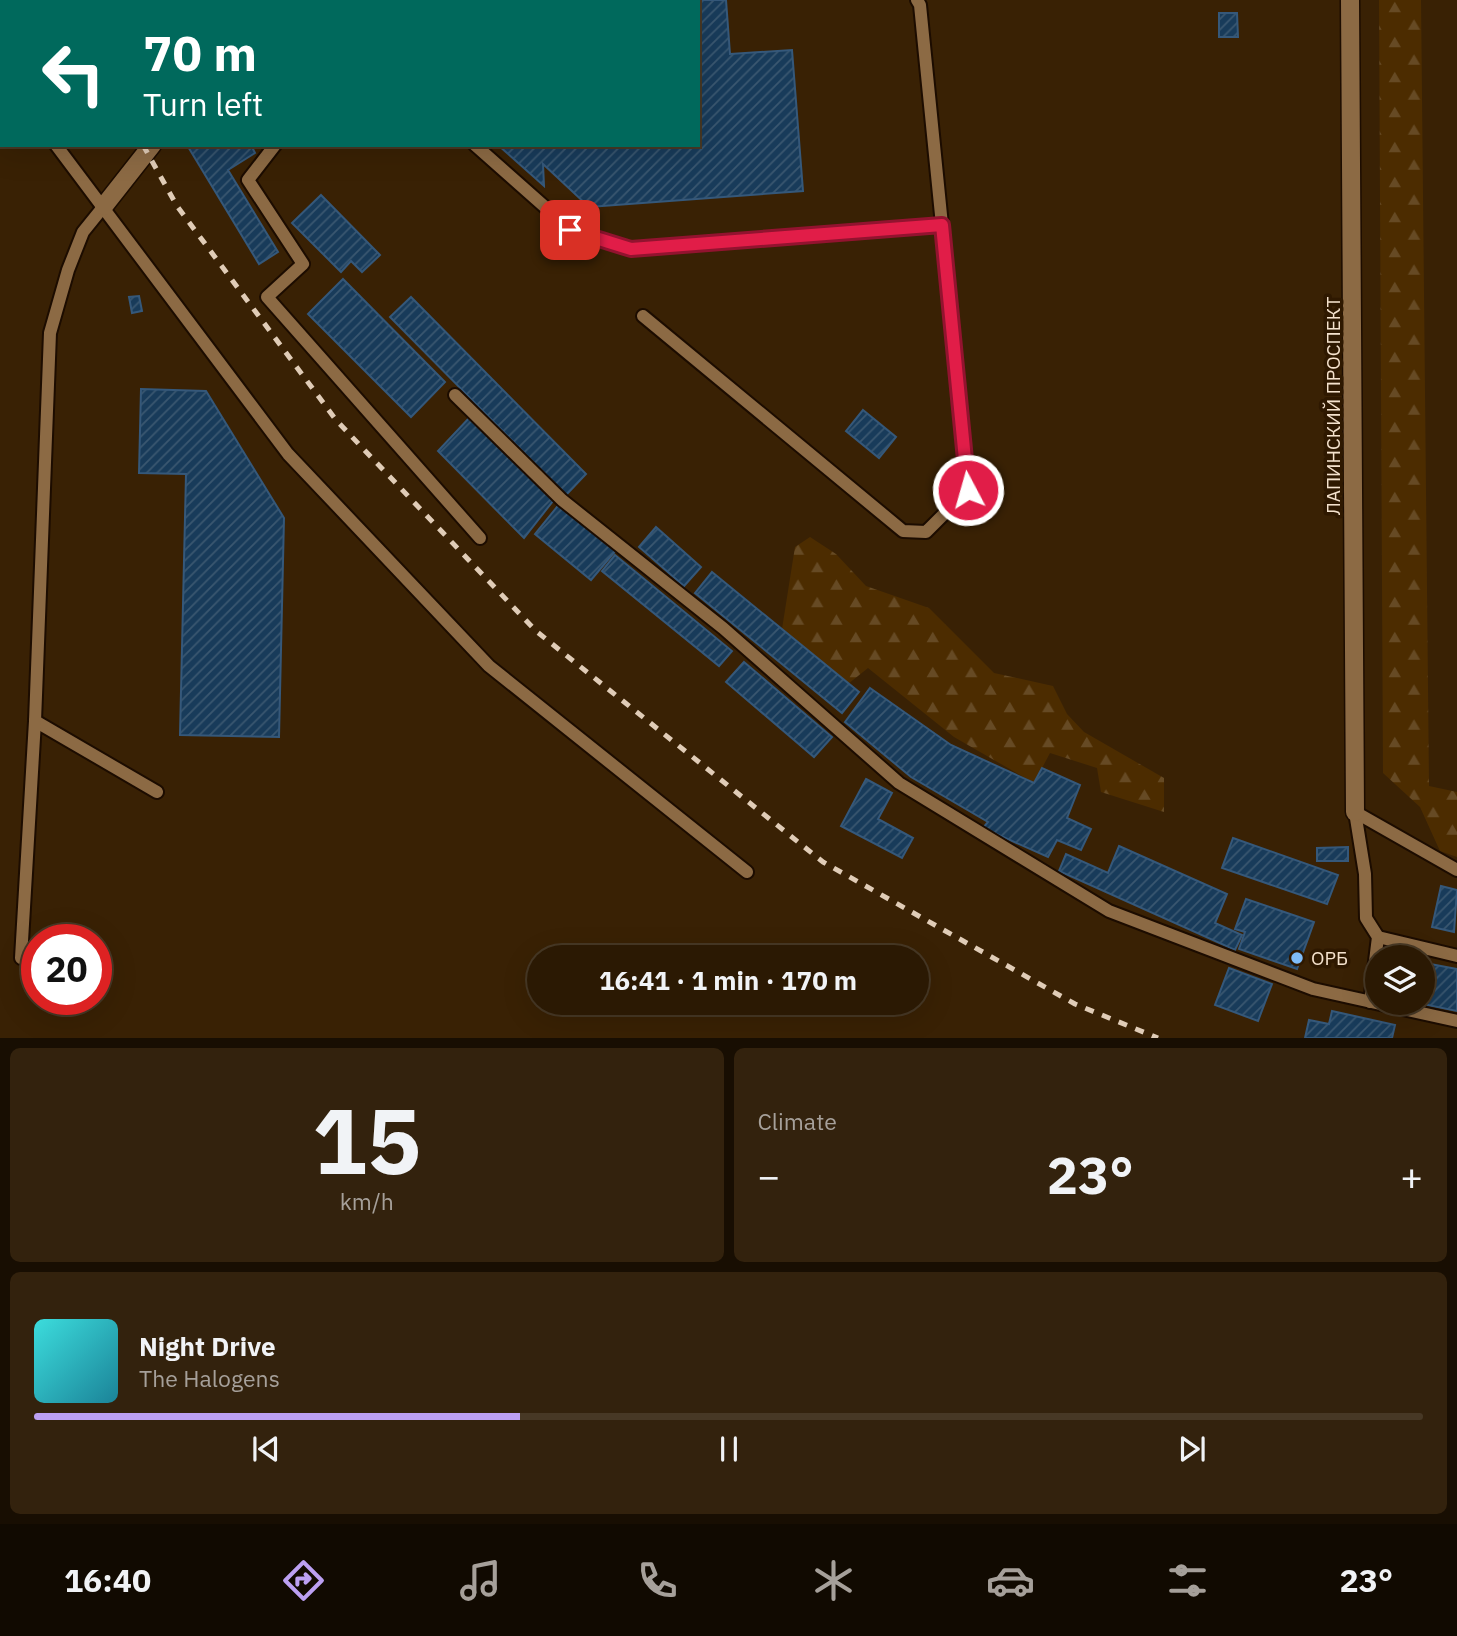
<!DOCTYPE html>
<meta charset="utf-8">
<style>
body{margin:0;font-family:"IBM Plex Sans",sans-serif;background:#33220d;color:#f1f3f6;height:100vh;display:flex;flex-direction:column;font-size:26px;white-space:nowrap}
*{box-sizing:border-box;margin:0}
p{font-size:23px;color:#a6a09a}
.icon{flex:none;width:38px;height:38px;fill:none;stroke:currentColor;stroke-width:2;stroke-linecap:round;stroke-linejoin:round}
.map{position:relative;height:1038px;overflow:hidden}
.drawer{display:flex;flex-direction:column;gap:10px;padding:10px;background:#180e02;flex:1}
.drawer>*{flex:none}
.hud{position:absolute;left:0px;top:0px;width:700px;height:147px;box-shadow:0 7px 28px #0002,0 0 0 2px #473825;background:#00695c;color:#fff;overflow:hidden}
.buttons{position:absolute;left:1365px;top:945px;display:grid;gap:14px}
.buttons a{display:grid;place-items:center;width:70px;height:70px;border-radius:50%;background:#2b1903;box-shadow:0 7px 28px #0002,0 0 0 2px #473825;font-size:35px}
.speed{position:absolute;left:21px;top:924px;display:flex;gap:14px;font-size:35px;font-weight:700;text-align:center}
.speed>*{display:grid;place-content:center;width:91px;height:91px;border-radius:50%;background:#2b1903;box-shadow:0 7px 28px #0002,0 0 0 2px #473825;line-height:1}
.speed .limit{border:10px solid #d22;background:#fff;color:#111}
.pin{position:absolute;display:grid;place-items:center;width:60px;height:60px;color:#fff;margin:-30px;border-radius:14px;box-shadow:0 4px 10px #0006}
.me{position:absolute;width:77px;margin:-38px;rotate:354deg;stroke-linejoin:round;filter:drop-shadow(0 0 5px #0008)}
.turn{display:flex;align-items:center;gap:24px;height:147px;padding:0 28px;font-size:32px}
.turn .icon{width:91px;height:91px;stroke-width:2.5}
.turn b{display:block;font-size:49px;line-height:60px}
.big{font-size:52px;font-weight:700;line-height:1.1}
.drawer .card{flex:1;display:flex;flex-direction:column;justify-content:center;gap:10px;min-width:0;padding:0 24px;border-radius:10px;background:#33220d}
.drawer .dial{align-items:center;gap:0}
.dial b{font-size:91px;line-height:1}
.song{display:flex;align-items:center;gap:21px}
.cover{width:84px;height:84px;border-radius:10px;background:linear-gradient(135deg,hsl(180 70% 55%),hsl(190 70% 35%))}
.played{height:7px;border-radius:4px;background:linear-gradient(90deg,#bca0f2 35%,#473825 35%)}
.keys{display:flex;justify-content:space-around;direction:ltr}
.heat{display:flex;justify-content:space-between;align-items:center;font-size:38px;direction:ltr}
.drawer .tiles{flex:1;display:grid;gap:10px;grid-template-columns:1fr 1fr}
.card:last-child{grid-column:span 2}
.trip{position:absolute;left:527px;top:945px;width:402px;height:70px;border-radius:35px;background:#2b1903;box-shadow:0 7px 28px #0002,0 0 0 2px #473825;font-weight:700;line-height:70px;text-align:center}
.dock{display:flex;height:112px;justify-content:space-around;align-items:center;background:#110a01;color:#a6a09a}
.dock .icon{width:49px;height:49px}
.dock .active{color:#bca0f2}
.dock b{font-size:32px;color:#f1f3f6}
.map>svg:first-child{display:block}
.forest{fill:url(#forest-firs)}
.building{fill:url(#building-hatch);stroke:#35587a;stroke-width:2}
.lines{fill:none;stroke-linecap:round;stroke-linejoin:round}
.service-casing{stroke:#1c0c00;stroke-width:16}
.minor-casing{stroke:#1c0c00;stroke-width:21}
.service{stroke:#8c6a44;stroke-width:12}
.minor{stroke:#8c6a44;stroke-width:18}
.rail{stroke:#e0ccb7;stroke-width:5;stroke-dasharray:9 9;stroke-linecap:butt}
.route-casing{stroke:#92132f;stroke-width:18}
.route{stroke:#e11d48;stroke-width:12}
.poi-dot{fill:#7fbdf9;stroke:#2e1800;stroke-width:2.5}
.labels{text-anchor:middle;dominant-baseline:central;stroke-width:7;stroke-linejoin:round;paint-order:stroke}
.street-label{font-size:19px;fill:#f5e2cd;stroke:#2e1800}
.poi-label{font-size:19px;fill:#f5e2cd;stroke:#2e1800;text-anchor:start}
</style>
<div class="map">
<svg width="1457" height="1038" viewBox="0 0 1457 1038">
<defs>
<pattern id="forest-firs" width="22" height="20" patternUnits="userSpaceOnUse" patternTransform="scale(1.75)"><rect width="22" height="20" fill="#4c2c00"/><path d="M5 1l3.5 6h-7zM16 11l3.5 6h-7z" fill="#664a24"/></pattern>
<pattern id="building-hatch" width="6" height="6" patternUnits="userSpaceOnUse" patternTransform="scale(1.75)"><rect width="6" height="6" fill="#183b5a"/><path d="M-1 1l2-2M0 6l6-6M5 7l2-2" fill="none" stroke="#3a5770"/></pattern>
</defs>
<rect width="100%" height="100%" fill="#392104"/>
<g class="forest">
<path d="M 1379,0 L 1421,0 L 1429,786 L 1457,792 L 1457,857 L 1440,851 L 1420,807 L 1383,773 Z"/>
<path d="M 810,537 L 836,554 L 866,586 L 929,608 L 994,673 L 1053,686 L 1067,714 L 1084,732 L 1164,778 L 1164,812 L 1101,792 L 1097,768 L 1050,753 L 1034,783 L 954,737 L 868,668 L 848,684 L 782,629 L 795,547 Z"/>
</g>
<g class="building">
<path d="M 374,0 L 726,0 L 730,54 L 792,50 L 803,191 L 589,207 L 543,164 L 544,186 L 498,145 L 698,145 L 698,2 Z"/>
<path d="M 1219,13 L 1237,13 L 1238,37 L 1219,37 Z"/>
<path d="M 187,145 L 251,145 L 255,153 L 228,170 L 278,252 L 259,264 Z"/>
<path d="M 321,195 L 380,255 L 362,272 L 351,261 L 341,272 L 292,223 Z"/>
<path d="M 343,279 L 445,382 L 411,417 L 308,314 Z"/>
<path d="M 139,296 L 142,311 L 132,313 L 129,297 Z"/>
<path d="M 411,297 L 586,474 L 566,495 L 390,317 Z"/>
<path d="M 141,389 L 206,391 L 284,518 L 279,737 L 180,735 L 186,474 L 139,473 Z"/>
<path d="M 863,410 L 896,437 L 879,458 L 846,431 Z"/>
<path d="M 471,416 L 553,501 L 524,538 L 438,451 Z"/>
<path d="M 561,502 L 617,549 L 591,580 L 535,534 Z"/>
<path d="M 656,527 L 701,567 L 684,586 L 639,547 Z"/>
<path d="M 615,555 L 732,651 L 719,666 L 602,571 Z"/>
<path d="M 712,572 L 859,692 L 842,713 L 695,593 Z"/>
<path d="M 744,662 L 832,737 L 814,757 L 726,682 Z"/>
<path d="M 870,688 L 951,745 L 1034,783 L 1042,768 L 1080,785 L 1067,818 L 1091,829 L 1081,850 L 1057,840 L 1048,857 L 983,828 L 988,822 L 911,777 L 845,722 Z"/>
<path d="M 866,779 L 892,793 L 878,819 L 913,838 L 902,858 L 841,826 Z"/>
<path d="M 1233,838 L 1338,875 L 1327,904 L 1222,868 Z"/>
<path d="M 1119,846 L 1227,894 L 1215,923 L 1242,935 L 1235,950 L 1059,871 L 1066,854 L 1108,873 Z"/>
<path d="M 1348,847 L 1348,861 L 1317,861 L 1317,848 Z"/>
<path d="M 1441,886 L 1457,890 L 1454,932 L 1432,927 Z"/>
<path d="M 1246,899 L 1314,922 L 1297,969 L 1239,949 L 1245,932 L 1235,929 Z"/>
<path d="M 1425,963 L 1457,969 L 1457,1011 L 1418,1003 L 1423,1003 Z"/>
<path d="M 1229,968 L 1272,984 L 1258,1021 L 1215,1005 Z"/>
<path d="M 1332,1011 L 1395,1025 L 1392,1038 L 1305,1038 L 1309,1020 L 1329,1024 Z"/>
</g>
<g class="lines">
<g class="service-casing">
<g id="service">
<path d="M 336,0 L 336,2"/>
<path d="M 0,125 L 2,125"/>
<path d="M 56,145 L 288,454 L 489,666 L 747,872"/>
<path d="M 275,145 L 248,180 L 303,264 L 267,297 L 480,538"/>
<path d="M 475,145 L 571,230 L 631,249 L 942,225 L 920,5 L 917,0"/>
<path d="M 643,316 L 903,531 L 926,532 L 968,490 L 942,225"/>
<path d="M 455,395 L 562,500 L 723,628 L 899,783 L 1109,911 L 1313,989 L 1457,1021"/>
<path d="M 35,721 L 157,792"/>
<path d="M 1355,812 L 1365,874 L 1366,918 L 1378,937 L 1370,1002"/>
<path d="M 1355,812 L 1457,870"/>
<path d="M 1378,937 L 1457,956"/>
<path d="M 21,958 L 35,721 L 50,333 L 68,270 L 83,232 L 104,206"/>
</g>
</g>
<g class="minor-casing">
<g id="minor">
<path d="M 1350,0 L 1355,812"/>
<path d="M 225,2 L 225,0"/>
<path d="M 104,206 L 152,145"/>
</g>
</g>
<use href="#service" class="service"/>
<use href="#minor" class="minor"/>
<g class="rail">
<path d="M 61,0 L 62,2"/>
<path d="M 143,145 L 177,206 L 336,420 L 536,631 L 823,862 L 1075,1004 L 1158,1038"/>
</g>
</g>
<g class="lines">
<g class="route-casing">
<path id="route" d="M 570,230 L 631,249 L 942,225 L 968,490"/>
</g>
<use href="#route" class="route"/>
</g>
<circle class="poi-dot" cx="1297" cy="958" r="7"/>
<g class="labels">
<g class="street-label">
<text transform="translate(1333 406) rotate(-90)">ЛАПИНСКИЙ ПРОСПЕКТ</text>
</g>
<g class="poi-label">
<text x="1311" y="958">ОРБ</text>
</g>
</g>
</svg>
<div class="buttons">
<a><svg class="icon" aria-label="layers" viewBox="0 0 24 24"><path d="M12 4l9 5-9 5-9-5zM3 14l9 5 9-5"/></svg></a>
</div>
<div class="speed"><div class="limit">20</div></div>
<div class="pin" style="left:570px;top:230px;background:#d93025"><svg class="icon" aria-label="arrive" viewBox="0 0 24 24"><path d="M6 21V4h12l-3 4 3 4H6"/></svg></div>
<svg class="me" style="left:968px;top:490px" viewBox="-20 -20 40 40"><circle r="17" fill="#e11d48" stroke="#fff" stroke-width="3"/><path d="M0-11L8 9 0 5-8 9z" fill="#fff"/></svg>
<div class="trip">16:41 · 1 min · 170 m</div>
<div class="hud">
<div class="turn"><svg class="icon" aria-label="left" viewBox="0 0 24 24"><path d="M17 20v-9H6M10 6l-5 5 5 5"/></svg><div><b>70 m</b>Turn left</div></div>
</div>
</div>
<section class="drawer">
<div class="tiles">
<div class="card dial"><b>15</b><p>km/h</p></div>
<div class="card"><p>Climate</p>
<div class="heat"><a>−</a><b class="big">23°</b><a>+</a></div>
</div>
<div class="card">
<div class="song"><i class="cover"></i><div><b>Night Drive</b><p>The Halogens</p></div></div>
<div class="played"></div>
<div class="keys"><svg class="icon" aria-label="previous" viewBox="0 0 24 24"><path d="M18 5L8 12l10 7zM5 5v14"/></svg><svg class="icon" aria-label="pause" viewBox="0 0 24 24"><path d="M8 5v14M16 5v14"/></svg><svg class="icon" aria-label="next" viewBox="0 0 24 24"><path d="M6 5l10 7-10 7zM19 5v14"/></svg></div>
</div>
</div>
</section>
<nav class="dock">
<b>16:40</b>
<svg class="icon active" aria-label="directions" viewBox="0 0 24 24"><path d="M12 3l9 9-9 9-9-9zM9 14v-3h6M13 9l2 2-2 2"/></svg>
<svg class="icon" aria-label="music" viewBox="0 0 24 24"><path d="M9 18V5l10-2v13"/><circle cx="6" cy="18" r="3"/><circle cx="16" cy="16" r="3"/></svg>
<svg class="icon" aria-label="phone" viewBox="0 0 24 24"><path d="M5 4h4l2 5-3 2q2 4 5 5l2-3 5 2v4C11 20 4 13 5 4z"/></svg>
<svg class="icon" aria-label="climate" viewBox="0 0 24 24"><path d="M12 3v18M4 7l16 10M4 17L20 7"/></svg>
<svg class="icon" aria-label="car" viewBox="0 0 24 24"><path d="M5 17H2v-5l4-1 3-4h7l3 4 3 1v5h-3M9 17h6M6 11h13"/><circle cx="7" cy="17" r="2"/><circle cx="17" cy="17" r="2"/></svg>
<svg class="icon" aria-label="filters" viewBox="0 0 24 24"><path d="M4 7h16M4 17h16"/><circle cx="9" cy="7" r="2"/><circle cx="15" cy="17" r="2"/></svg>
<b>23°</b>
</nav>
